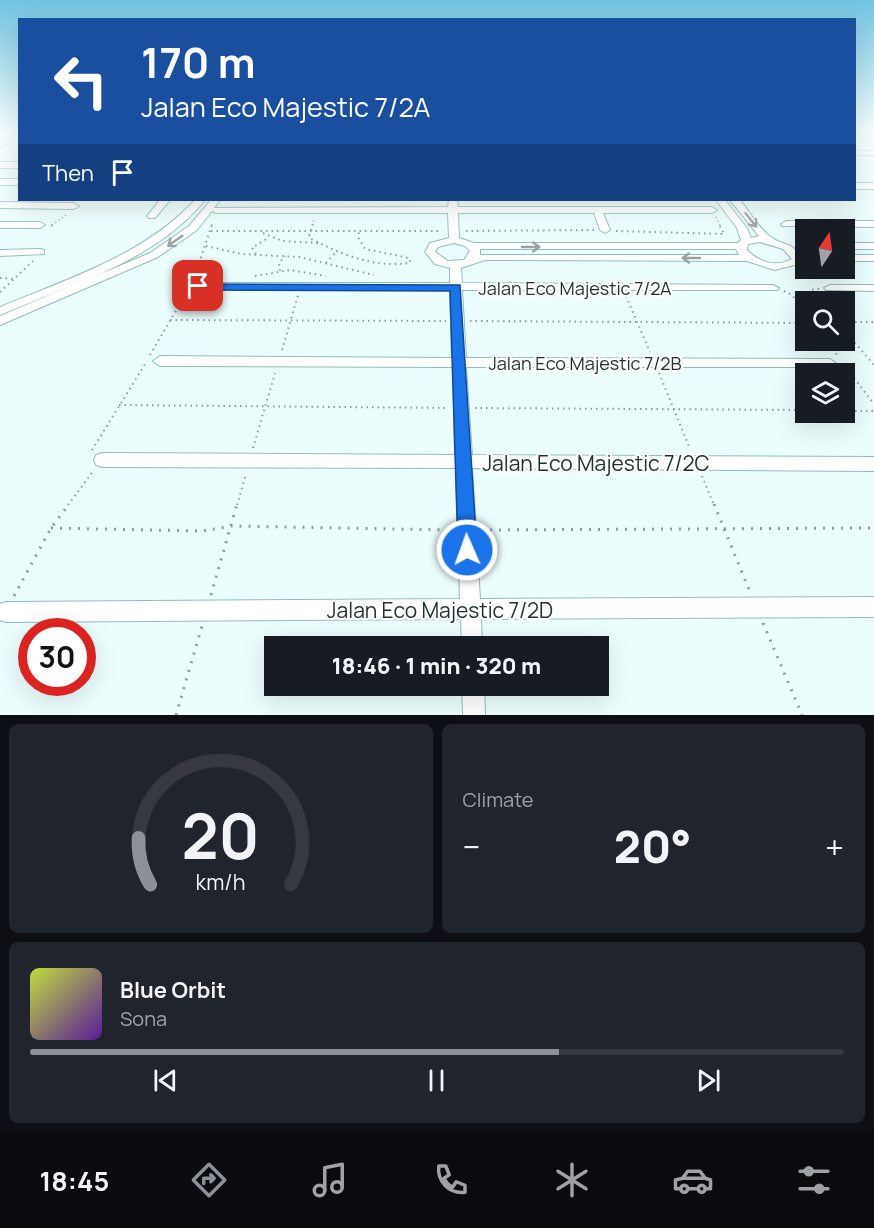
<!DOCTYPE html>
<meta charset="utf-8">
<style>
body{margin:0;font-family:Manrope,sans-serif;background:#20242c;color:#f1f3f6;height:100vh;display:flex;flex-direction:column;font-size:22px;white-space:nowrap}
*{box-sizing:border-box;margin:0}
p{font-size:20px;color:#9ea1a6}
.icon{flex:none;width:33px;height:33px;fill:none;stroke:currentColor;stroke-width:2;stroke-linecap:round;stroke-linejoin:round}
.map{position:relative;height:715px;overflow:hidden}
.details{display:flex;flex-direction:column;gap:9px;padding:9px;background:#0d0f14;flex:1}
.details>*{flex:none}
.banner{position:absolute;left:18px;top:18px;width:838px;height:183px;border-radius:0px;box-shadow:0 6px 24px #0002;background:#1a4fa0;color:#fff;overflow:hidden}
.needle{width:39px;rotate:13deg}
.tools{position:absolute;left:795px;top:219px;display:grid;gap:12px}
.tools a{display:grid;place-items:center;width:60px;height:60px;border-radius:0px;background:#171b24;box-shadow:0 6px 24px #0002;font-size:30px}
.speed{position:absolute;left:18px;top:618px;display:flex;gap:12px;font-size:30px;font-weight:700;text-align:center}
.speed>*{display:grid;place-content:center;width:78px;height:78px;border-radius:50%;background:#171b24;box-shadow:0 6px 24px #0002;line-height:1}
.speed .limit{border:9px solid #d22;background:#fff;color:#111}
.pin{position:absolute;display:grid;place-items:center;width:51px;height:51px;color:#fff;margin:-26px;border-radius:12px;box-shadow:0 3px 9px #0006}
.me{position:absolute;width:66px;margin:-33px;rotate:358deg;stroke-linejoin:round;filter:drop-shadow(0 0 4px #0008)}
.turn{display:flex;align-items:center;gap:21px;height:126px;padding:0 24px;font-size:27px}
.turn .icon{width:78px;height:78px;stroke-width:2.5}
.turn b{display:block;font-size:42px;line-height:51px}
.then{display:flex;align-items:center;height:57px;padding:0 24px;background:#0003;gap:12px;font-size:22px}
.big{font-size:45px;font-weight:800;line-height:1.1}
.details .tile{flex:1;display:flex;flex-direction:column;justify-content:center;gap:9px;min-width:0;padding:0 21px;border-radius:9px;background:#20242c}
.details .dial{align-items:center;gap:0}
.dial svg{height:156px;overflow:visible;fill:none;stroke:#363941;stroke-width:7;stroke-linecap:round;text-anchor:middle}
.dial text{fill:#f1f3f6;stroke:none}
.song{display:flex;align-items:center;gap:18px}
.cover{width:72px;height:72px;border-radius:9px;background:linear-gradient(135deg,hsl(70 70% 55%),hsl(270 70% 35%))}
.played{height:6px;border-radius:3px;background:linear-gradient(90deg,#8c9099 65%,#363941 65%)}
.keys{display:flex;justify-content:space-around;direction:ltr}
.heat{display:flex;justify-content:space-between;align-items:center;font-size:33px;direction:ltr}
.details .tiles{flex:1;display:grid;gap:9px;grid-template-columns:1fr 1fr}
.tile:last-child{grid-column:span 2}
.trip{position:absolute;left:264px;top:636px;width:345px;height:60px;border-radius:0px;background:#171b24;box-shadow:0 6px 24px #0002;font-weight:800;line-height:60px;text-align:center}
.tabs{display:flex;height:96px;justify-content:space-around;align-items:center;background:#090b0e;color:#9ea1a6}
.tabs .icon{width:42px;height:42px}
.tabs .selected{color:#8c9099}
.tabs b{font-size:27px;color:#f1f3f6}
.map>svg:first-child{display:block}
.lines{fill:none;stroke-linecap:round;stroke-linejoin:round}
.minor-casing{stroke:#8fbebd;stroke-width:2}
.path-far2{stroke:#8a9d9d;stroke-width:1.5;stroke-dasharray:1 3;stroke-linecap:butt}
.path-far1{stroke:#8a9d9d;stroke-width:2;stroke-dasharray:1.5 4;stroke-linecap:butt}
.path{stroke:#8a9d9d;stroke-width:3;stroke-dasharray:2 7;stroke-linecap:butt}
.minor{fill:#fff;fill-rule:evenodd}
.oneway{stroke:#9aa2a2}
.route{fill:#1a73e8;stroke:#114b97;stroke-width:1.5}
.labels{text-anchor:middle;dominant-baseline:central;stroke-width:4.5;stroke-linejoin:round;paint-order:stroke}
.street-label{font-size:18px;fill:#1e3131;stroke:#fff}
.near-street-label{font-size:21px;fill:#1e3131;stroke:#fff}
</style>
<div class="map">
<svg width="874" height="715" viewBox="0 0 874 715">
<rect width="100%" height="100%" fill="#ebfefd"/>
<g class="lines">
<g class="minor-casing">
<g id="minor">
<path d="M 20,133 L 20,138 L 0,148 L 0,143 Z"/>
<path d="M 855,133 L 862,133 L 874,141 L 874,147 Z"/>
<rect x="855" y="151" width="19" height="4"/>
<rect x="0" y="162" width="20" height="6"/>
<rect x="0" y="179" width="20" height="6"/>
<rect x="855" y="183" width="19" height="6"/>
<path d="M 160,200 L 170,200 L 155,218 L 149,218 L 147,216 Z"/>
<path d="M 195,200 L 205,200 C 175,237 134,259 91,278 L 150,253 L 189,226 L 211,200 L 220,200 L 214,208 L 448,207 L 449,200 L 457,200 L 458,207 L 712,207 L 717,210 L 712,213 L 603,213 L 610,230 L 605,233 L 600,230 L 594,213 L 458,213 L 459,238 L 474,243 L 738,243 L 741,240 L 737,228 L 716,200 L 725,200 L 747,228 L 751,238 L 759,236 L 730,200 L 740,200 C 749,211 759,229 771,237 C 784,247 792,240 802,259 L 799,264 L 774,270 L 747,261 L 485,260 L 461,268 L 462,283 L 773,285 L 779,288 L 777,290 L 462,290 L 466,358 L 830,359 L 837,364 L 835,367 L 466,367 L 472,455 L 874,457 L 874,471 L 472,468 L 480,599 L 874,597 L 874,617 L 481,619 L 482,646 L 462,646 L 461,619 L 6,622 L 0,620 L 0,604 L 6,602 L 460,599 L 456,468 L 102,467 L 96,465 L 94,460 L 96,455 L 102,453 L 455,455 L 453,367 L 160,366 L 153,361 L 160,356 L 452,358 L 450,290 L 198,289 L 192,286 L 198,283 L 450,283 L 450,268 L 435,264 L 425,252 L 430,243 L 449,238 L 448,213 L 216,213 L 212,211 L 197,230 L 158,257 L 0,325 L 0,316 L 73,285 L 0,315 L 0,307 C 69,278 143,256 195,200 ZM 760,242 L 783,249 L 792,259 C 776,268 759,262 747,250 L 748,244 ZM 454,243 L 465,246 L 470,251 L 464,260 L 448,261 L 435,252 L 438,247 ZM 480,249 L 736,249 L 739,255 L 480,255 Z"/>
<path d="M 0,202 L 74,203 L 79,206 L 74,209 L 0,208 Z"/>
<path d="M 786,221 L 874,221 L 874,227 L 782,226 L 781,224 Z"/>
<path d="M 0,222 L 40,222 L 45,225 L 40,228 L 0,228 Z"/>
<rect x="844" y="243" width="30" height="6"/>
<path d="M 40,249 L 44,250 L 44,254 L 0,256 L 0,250 Z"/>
<rect x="844" y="255" width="30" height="6"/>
<path d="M 830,285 L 874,285 L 874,291 L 826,290 L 824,288 Z"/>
<path d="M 462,686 L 484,686 L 485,715 L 463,715 Z"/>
</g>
</g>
<g class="path-far2">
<path d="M 6,155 L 20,153"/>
<path d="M 716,217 L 720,225"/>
<path d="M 52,225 L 66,215"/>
<path d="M 212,225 L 213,222"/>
<path d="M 312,225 L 314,219"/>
</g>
<g class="path-far1">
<path d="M 313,224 L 309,236 L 311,239 C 344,255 373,268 410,263 L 410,259 L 405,257 L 365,249 L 358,237 L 359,231"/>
<path d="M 51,226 L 54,224"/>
<path d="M 211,231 L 442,231"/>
<path d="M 466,231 L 595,230"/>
<path d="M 616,231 L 724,234 L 719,224"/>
<path d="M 263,233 L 282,241 L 318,243"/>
<path d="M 206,246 L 242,254 L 299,257 L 374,275"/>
<path d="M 256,254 L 252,248 L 268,238"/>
<path d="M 326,263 L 336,252"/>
<path d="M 280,271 L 279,263 L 285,256"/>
<path d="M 255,276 L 290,270 L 326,276"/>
<path d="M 0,278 L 15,279"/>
<path d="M 194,279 L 212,224"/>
<path d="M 819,289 L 810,290 L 820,302"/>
<path d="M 784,291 L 792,295 L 806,313"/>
<path d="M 0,292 L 33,261"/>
<path d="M 626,296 L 650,352"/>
<path d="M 170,320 L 446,321"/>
<path d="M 470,321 L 806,323"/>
<path d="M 844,322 L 874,322"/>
<path d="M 844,330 L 874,365"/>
<path d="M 826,340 L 837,355"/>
<path d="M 282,350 L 298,295"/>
<path d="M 150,355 L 188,290"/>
<path d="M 844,365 L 874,404"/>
<path d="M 659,373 L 690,449"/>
<path d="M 119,405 L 449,408"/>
<path d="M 475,408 L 806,410"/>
<path d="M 844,411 L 874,411"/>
<path d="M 253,448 L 275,373"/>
<path d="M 92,450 L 147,361"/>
<path d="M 702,476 L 714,505"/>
<path d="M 68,505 L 94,470"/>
<path d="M 237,505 L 246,474"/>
</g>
<g class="path">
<path d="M 714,504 L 750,592"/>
<path d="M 51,528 L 203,531 L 231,526 L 451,530"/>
<path d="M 481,530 L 874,528"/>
<path d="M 211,595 L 237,504"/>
<path d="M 14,596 L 51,528 L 69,504"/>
<path d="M 763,623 L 802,715"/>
<path d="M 176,715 L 202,626"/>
</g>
<use href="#minor" class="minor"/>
</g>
<defs><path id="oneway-shaft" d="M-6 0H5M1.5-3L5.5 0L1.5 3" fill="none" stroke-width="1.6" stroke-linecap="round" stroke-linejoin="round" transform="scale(1.5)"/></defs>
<g class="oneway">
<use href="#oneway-shaft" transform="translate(751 220) rotate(52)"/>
<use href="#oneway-shaft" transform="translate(175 241) rotate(145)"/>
<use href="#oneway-shaft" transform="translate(531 247)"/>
<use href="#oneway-shaft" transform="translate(691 258) rotate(-180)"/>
</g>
<linearGradient id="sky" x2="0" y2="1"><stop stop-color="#71c3e2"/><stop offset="0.57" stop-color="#f6fffe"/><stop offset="1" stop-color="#f6fffe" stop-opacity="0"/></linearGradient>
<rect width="874" height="233" fill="url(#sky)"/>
<path class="route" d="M 194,284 L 460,285 L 477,550 L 474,556 L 467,559 L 461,556 L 458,550 L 450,291 L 198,290 L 192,286 Z"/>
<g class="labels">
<g class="street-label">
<text x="575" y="288">Jalan Eco Majestic 7/2A</text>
<text x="585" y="363">Jalan Eco Majestic 7/2B</text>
</g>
<g class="near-street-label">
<text x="596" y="463">Jalan Eco Majestic 7/2C</text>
<text x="440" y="610">Jalan Eco Majestic 7/2D</text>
</g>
</g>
</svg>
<div class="tools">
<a><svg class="needle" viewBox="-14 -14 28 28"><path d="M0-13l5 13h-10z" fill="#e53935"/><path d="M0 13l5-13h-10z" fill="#9ea1a6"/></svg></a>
<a><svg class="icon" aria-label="search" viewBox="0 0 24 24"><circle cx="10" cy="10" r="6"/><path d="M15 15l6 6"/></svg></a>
<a><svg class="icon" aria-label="layers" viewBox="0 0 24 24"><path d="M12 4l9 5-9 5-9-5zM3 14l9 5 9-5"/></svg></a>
</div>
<div class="speed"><div class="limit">30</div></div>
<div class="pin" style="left:198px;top:286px;background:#d93025"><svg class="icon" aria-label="arrive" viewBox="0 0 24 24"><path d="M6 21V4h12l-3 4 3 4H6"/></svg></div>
<svg class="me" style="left:467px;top:550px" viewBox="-20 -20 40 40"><circle r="17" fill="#1a73e8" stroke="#fff" stroke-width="3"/><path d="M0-11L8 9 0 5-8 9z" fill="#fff"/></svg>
<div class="trip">18:46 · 1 min · 320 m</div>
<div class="banner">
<div class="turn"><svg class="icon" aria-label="left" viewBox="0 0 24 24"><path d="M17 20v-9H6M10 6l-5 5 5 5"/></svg><div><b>170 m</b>Jalan Eco Majestic 7/2A</div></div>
<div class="then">Then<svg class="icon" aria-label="arrive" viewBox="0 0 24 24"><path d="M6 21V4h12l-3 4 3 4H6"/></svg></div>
</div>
</div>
<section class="details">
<div class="tiles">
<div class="tile dial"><svg viewBox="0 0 100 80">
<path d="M14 69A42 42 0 1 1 86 69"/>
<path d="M14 69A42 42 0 0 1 8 45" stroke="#8c9099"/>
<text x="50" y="56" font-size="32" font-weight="700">20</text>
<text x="50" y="72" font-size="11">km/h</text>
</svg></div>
<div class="tile"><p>Climate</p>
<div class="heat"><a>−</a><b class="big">20°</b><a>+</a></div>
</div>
<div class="tile">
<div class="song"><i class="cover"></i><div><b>Blue Orbit</b><p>Sona</p></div></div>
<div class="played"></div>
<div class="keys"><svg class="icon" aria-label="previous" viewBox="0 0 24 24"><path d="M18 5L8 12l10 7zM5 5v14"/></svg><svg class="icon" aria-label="pause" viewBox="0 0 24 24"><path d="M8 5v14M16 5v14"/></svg><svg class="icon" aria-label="next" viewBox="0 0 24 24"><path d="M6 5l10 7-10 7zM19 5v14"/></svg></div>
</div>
</div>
</section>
<nav class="tabs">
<b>18:45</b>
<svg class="icon selected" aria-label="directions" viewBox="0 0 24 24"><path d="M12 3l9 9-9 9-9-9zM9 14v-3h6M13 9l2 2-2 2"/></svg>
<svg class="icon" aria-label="music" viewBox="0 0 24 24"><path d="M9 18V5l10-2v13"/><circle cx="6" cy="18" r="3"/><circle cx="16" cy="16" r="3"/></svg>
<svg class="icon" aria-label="phone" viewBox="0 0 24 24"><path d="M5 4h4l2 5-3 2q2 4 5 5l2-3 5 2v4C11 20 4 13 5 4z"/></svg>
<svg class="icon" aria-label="climate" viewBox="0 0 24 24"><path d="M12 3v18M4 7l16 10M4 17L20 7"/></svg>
<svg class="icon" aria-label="car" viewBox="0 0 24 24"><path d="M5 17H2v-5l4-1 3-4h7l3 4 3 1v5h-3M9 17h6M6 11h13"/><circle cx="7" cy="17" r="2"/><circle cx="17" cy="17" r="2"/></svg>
<svg class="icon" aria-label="filters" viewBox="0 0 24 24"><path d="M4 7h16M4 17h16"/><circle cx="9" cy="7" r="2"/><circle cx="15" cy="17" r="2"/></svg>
</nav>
